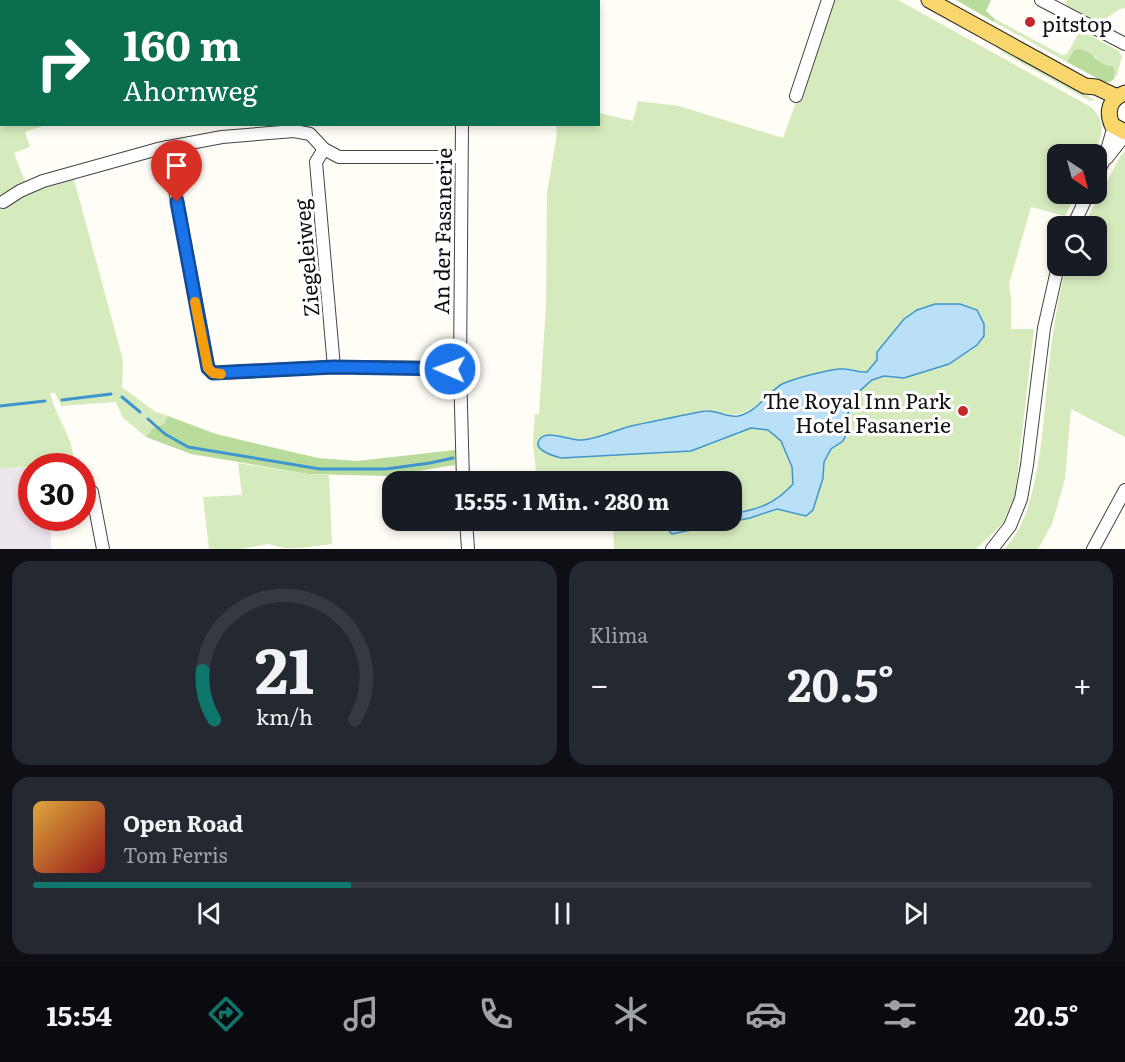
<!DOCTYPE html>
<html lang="de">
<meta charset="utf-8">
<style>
body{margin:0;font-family:Literata,serif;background:#242831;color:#f1f3f6;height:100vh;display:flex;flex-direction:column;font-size:22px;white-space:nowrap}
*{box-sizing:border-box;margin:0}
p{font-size:20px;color:#9ea1a6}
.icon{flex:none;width:33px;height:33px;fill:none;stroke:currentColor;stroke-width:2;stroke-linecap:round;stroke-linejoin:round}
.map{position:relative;height:549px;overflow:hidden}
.sheet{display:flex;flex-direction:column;gap:12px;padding:12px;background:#0d0f14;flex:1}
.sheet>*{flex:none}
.guide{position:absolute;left:0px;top:0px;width:600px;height:126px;box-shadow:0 3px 9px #0003;background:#0b6e4f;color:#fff;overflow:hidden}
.needle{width:39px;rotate:144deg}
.tools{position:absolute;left:1047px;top:144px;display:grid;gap:12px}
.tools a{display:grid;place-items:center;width:60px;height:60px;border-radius:12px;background:#171b24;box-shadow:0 3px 9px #0003;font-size:30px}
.speed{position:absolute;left:18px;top:453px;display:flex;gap:12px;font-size:30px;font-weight:700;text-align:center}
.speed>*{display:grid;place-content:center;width:78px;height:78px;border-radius:50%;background:#171b24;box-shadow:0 3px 9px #0003;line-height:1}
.speed .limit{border:9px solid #d22;background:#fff;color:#111}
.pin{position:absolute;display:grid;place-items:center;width:51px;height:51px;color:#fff;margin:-62px -26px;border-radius:50% 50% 50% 0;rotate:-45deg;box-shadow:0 0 6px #0007}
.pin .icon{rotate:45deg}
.me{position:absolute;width:66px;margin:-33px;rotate:272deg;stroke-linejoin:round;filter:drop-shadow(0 0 4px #0008)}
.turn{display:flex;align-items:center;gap:21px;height:126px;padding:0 24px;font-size:27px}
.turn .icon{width:78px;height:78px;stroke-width:2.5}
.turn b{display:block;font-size:42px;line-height:51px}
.big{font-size:45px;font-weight:700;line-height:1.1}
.sheet .tile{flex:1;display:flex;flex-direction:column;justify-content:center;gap:9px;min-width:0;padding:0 21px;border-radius:18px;background:#242831}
.sheet .dial{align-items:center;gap:0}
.dial svg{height:156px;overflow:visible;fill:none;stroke:#363941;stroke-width:7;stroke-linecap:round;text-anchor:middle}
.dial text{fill:#f1f3f6;stroke:none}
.song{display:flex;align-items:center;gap:18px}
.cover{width:72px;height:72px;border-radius:9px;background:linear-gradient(135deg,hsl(40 70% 55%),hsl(0 70% 35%))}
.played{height:6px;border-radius:3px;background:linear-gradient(90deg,#0f766e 30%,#363941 30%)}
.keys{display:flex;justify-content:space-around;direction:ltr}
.heat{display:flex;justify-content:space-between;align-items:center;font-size:33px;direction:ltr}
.sheet .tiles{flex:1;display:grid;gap:12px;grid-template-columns:1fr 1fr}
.tile:last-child{grid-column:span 2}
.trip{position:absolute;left:382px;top:471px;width:360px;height:60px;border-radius:18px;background:#171b24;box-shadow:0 3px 9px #0003;font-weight:700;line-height:60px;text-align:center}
.tab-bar{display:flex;height:96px;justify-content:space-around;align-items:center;background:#090b0e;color:#9ea1a6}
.tab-bar .icon{width:42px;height:42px}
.tab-bar .on{color:#0f766e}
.tab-bar b{font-size:27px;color:#f1f3f6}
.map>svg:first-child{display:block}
.industrial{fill:#eee6ef}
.green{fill:#d5ebbd;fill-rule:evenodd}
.forest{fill:#b9dc9c}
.water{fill:#b9e0f7;stroke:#3f96cf;stroke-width:1.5}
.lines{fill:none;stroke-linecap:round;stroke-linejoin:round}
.stream{stroke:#3f96cf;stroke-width:3}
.minor-casing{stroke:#444;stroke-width:14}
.major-casing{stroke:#222;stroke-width:17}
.minor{stroke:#fff;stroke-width:12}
.major{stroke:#f9d66b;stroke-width:15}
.route-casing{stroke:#114b97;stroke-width:15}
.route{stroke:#1a73e8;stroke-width:10}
.slow{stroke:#f59e0b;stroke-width:10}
.poi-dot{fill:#c4262e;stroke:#fff;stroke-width:2}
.labels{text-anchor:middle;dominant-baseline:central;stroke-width:6;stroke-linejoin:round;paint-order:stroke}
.poi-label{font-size:21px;fill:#111;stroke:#fff;text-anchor:start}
.street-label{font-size:21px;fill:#111;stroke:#fff}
</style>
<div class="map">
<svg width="1125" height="549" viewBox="0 0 1125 549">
<rect width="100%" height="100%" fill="#fffdf5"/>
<path class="industrial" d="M 0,468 L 31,468 L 32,518 L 51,518 L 51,549 L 0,549 Z"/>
<g class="green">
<path d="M 0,0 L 188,1 L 2,2 L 2,124 L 46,125 L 25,132 L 30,147 L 14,153 L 24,179 L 26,182 L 73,176 L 123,360 L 122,387 L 154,411 L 168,416 L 164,424 L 152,429 L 146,437 L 123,418 L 116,402 L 61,406 L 55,393 L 50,393 L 54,406 L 70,441 L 76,466 L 0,468 Z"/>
<path d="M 831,0 L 898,0 L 1089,106 C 1108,120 1102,137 1094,154 L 1058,154 L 1058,194 L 1076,194 L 1065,216 L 1031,207 L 1009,284 L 1011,299 L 1011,329 L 1034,329 L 1015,495 L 1003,523 L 976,549 L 614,549 L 613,521 L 696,521 L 672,525 L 670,532 L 750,518 L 777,509 L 793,484 C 774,505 759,509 732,514 L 732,482 L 537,481 L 533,443 L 535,414 L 539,414 L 546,306 L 547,192 L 556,140 L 557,125 L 598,124 L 599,113 L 633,121 L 638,101 L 679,106 L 783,138 L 813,56 ZM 877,360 L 904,378 L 884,376 L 872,380 L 853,397 L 768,430 L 751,428 L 691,451 L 561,458 L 551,435 L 565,439 L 583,440 L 708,410 C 740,419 746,415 770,394 C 775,390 780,386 785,383 C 801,378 827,368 844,369 C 852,369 857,373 867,372 Z"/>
<path d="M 1067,0 L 1125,0 L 1125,8 C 1113,10 1108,20 1097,23 L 1069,9 L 1065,4 Z"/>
<path d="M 995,19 L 1062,55 L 1067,54 L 1080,30 L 1119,51 L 1122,57 L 1117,75 L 1114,79 L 1115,76 L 1110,65 L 1101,64 L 1095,56 L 1072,56 L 1067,62 L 994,22 Z"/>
<path d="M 986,39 L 1095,100 L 1090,101 L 1005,54 Z"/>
<path d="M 1125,151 L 1125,437 L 1071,409 L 1065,479 L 1052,524 L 1038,549 L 1004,549 C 1043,512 1043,409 1050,356 C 1054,326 1058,295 1067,266 L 1096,266 L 1096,226 L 1083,226 L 1121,155 Z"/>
<path d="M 238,463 L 308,474 L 329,475 L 332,544 L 300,548 L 284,548 L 269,544 L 240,549 L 209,549 L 203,497 L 242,495 Z"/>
</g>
<g class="forest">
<path d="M 956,0 L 991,0 L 986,11 L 995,19 L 994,22 Z"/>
<path d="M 1079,49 C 1098,53 1093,64 1113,66 L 1115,71 L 1114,79 L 1110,82 L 1104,82 L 1067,62 L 1074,50 Z"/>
<path d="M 168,416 L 216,434 L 318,458 L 357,461 L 455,450 L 455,465 L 388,476 L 308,474 L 191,454 L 146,437 L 152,429 L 164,424 Z"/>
</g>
<path class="water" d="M 935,304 L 960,304 L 977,310 L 984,324 L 984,336 L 977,345 L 949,364 L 904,378 L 884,376 L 872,380 L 853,397 L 846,420 L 847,433 L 843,441 L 831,449 L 824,462 L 823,478 L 813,510 L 806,516 L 777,509 L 750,518 L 672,534 L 670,532 L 669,528 L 672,525 L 696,521 L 732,520 L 732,514 C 758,509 774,505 793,484 L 792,467 L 781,441 L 768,430 L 751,428 L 691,451 L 561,458 C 554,456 528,449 542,437 C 550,431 572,441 582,440 C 598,439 615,430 631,426 C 648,422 667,419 684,415 C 692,414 700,411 707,411 C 717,410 727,418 738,416 C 757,412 767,393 782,384 C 793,379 832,368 844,369 C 852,369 858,373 867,372 L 877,360 L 877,352 L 904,319 L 917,310 Z"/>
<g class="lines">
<g class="stream">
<path d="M 122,397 L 140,412"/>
<path d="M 62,400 L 111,394"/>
<path d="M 0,406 L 45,401"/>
<path d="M 148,419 L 165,434 L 188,447 L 320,469 L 386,469 L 430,463 L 453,458"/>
</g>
<g class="minor-casing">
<g id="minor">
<path d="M 1041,0 L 1125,44"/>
<path d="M 468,2 L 468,0"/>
<path d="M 796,96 L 828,0"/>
<path d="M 462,124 L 460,368 L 463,482"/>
<path d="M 167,147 L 208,368 L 213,373 L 334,367 L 460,368"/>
<path d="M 324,149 L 316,162 L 334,367"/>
<path d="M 1107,158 L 1125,135"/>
<path d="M 1096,176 L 1104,160 L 1114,126"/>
<path d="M 3,202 L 20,191 L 43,181 L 158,149 L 222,137 L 294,131 L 310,134 L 324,149 L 339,157 L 461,157"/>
<path d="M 1073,226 L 1088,194"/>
<path d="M 84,484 L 92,492 L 103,549"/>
<path d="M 466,520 L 468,549"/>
<path d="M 992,549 L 1010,526 L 1021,499 L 1027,465 L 1044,328 L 1058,266"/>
<path d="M 1093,549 L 1125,490"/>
</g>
</g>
<g class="major-casing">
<g id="major">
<path d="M 929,0 L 1085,86 L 1096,87 L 1117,97"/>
<path d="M 1125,93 C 1110,98 1106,111 1112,125 L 1125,132"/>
</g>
</g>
<use href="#minor" class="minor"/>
<use href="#major" class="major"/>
</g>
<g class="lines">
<g class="route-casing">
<path id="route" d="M 177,202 L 208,368 L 213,373 L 334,367 L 450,369"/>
</g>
<use href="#route" class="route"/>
<path class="slow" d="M 195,302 L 208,368 L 213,373 L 221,374"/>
</g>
<g class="poi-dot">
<circle cx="1030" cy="22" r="6"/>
<circle cx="963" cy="411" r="6"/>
</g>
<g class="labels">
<g class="poi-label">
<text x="1042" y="22">pitstop</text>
<text x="951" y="399" text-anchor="end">The Royal Inn Park<tspan x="951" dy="24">Hotel Fasanerie</tspan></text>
</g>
<g class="street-label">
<text transform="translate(441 231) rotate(-89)">An der Fasanerie</text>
<text transform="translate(305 258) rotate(-95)">Ziegeleiweg</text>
</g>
</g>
</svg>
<div class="tools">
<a><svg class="needle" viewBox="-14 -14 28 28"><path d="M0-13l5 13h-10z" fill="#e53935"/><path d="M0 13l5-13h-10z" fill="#9ea1a6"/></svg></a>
<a><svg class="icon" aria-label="search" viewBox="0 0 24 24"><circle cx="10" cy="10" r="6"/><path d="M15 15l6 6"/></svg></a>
</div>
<div class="speed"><div class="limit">30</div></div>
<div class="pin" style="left:177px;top:202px;background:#d93025"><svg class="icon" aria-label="arrive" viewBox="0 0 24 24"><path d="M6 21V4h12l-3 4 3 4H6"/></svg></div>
<svg class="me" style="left:450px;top:369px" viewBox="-20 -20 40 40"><circle r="17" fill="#1a73e8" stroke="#fff" stroke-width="3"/><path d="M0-11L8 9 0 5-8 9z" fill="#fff"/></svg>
<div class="trip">15:55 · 1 Min. · 280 m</div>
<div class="guide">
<div class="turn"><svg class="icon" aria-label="right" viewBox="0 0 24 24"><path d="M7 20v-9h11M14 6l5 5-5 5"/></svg><div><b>160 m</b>Ahornweg</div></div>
</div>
</div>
<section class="sheet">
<div class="tiles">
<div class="tile dial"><svg viewBox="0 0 100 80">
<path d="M14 69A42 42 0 1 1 86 69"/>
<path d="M14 69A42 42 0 0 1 8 44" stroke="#0f766e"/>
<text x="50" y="56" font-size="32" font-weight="700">21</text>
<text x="50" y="72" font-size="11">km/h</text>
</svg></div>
<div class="tile"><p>Klima</p>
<div class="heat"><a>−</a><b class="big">20.5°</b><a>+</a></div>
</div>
<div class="tile">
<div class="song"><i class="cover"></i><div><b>Open Road</b><p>Tom Ferris</p></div></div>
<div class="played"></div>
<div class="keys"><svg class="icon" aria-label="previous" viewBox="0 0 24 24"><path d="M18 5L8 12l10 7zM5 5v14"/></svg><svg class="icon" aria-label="pause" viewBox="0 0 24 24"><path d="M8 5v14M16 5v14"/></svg><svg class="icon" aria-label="next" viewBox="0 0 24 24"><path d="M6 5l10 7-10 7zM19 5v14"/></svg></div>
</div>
</div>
</section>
<nav class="tab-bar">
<b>15:54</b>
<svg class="icon on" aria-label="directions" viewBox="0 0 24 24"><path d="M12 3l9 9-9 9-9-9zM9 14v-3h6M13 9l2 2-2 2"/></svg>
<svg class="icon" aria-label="music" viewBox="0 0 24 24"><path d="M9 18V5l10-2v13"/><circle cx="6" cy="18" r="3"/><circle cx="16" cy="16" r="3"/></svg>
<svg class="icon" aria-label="phone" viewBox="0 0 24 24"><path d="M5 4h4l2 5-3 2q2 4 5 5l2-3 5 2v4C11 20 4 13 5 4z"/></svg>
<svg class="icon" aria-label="climate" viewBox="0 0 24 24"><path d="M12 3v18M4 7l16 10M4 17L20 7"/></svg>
<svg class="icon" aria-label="car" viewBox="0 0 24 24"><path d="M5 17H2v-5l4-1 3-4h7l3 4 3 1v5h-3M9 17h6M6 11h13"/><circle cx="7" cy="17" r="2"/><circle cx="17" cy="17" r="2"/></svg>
<svg class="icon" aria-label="filters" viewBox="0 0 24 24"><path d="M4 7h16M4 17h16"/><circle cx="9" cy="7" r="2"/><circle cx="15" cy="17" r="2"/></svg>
<b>20.5°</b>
</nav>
